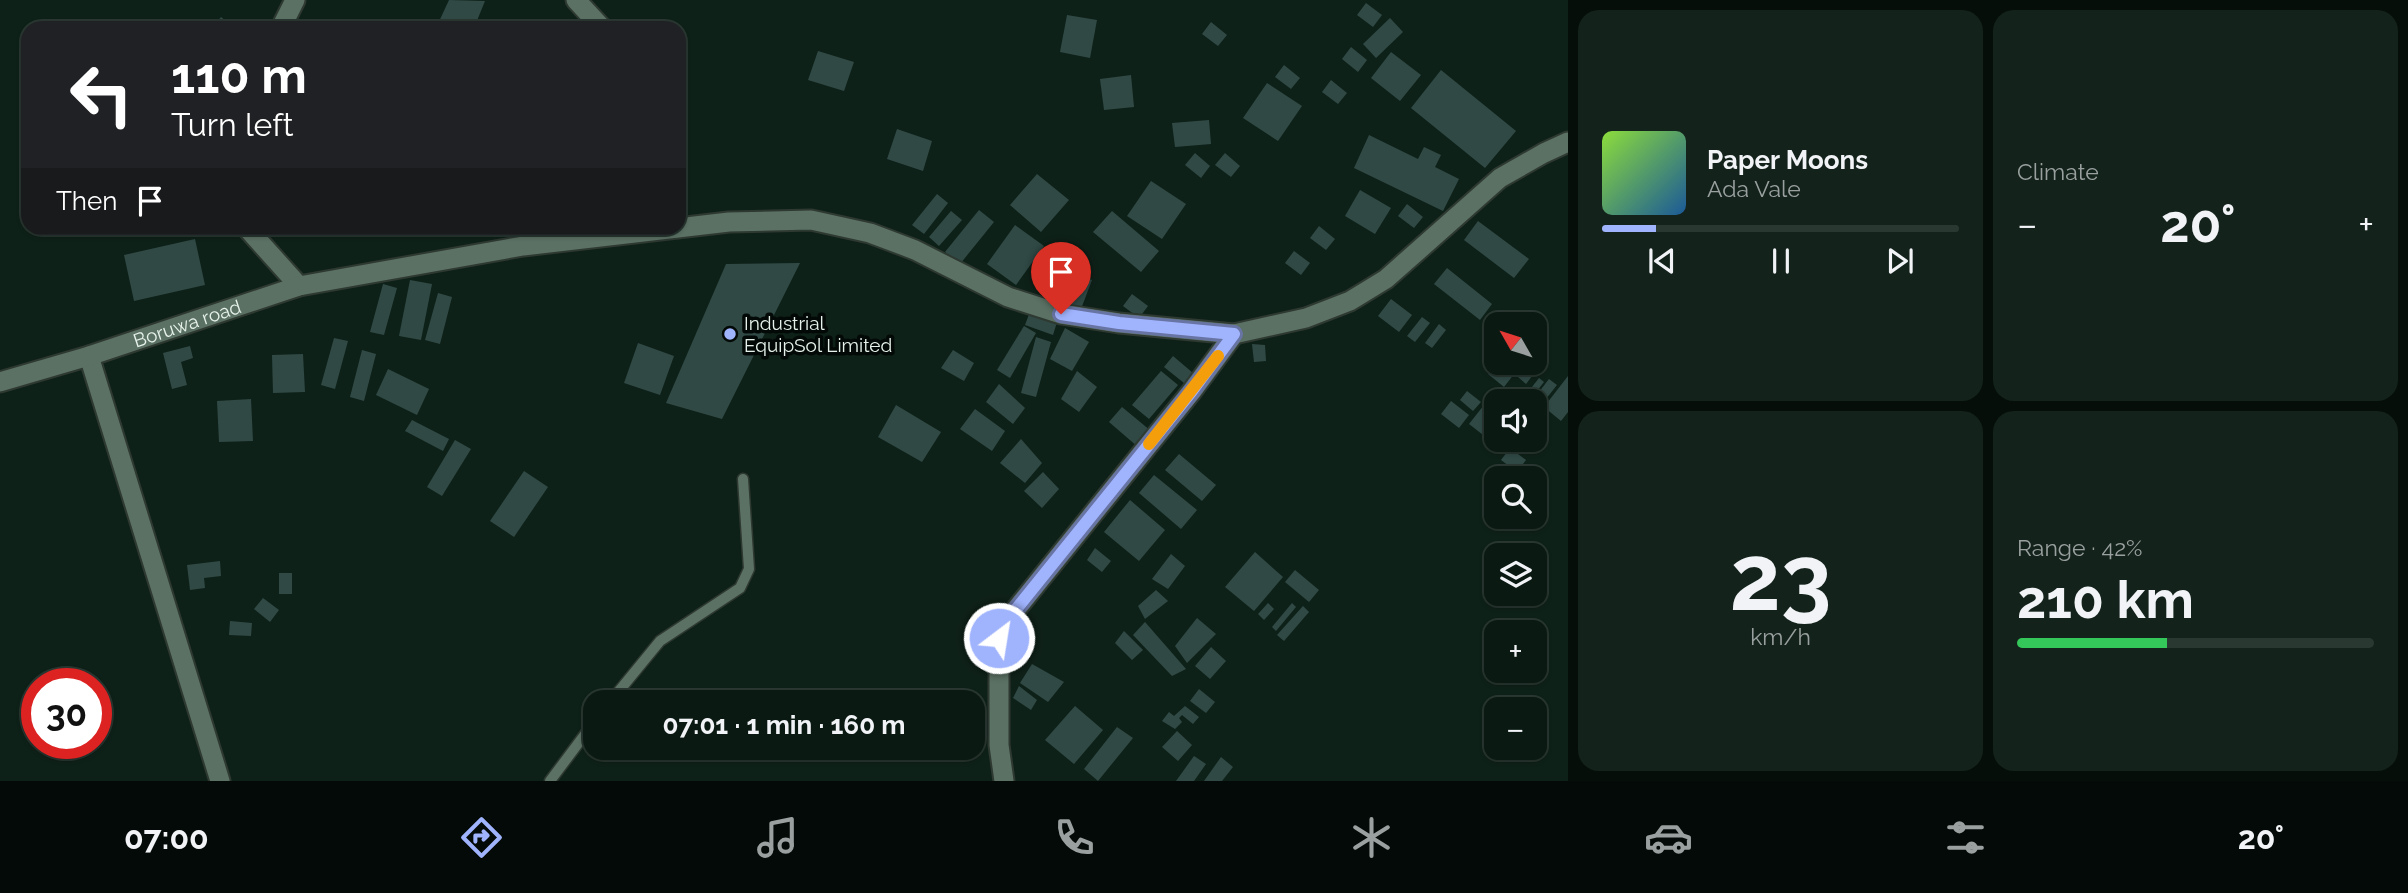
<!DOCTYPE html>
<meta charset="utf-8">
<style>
body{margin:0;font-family:Raleway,sans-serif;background:#13221b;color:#f1f3f6;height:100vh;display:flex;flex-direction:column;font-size:26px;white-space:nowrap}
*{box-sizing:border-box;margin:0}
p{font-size:23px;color:#99a09f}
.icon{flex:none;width:38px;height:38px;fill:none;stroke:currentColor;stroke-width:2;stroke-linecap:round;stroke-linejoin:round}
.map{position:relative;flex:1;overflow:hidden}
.drawer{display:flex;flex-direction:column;gap:10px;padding:10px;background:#060e0a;width:840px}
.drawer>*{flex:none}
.top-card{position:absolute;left:21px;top:21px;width:665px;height:214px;border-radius:21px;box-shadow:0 2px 5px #0004,0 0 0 2px #2a3832;background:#202124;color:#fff;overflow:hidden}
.needle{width:46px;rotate:309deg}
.buttons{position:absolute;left:1484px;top:312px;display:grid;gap:14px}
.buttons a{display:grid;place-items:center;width:63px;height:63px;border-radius:14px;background:#0a1912;box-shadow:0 2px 5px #0004,0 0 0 2px #2a3832;font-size:35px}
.speed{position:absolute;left:21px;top:668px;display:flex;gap:14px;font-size:35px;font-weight:700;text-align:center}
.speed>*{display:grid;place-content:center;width:91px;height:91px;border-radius:50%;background:#0a1912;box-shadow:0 2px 5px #0004,0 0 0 2px #2a3832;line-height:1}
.speed .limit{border:10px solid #d22;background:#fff;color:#111}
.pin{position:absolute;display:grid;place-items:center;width:60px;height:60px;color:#fff;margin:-72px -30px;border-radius:50% 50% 50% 0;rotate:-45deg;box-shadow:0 0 7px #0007}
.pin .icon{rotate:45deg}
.me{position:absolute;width:77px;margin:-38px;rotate:31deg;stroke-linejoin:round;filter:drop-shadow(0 0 5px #0008)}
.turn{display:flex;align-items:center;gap:24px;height:147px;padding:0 35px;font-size:32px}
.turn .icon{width:91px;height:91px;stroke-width:2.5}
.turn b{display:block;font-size:49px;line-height:60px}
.then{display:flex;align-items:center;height:66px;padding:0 35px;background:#0003;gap:14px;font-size:26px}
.big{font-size:52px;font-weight:700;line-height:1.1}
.drawer .tile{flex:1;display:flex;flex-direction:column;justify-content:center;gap:10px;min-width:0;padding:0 24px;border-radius:21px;background:#13221b}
.drawer .dial{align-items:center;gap:0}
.dial b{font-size:91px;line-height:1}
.song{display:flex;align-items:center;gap:21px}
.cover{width:84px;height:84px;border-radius:10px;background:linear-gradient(135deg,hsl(90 70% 55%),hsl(210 70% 35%))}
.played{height:7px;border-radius:4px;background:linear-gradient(90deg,#a0b3fd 15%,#2a3832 15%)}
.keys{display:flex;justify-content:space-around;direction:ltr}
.heat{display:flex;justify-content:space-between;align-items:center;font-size:38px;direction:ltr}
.charge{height:10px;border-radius:5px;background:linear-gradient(90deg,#34c759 42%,#2a3832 0)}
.drawer .tiles{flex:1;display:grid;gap:10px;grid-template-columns:repeat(2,1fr)}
.trip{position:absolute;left:583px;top:690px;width:402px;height:70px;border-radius:21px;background:#0a1912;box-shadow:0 2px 5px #0004,0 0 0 2px #2a3832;font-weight:700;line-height:70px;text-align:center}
.tab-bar{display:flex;height:112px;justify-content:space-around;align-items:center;background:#040a07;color:#99a09f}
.tab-bar .icon{width:49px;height:49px}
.tab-bar .current{color:#a0b3fd}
.tab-bar b{font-size:32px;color:#f1f3f6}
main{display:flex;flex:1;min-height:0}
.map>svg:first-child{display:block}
.building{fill:#304945}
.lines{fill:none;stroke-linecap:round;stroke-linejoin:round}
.lane-casing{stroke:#2e3932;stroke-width:13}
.street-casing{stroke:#2e3932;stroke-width:23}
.lane{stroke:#5b7164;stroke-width:10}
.street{stroke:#5b7164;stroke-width:19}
.route-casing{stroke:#6874a4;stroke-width:18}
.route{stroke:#a0b3fd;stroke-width:12}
.slow{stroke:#f59e0b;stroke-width:12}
.poi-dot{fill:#a0b3fd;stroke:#030906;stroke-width:2.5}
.labels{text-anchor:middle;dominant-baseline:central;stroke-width:7;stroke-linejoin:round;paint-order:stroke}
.street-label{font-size:19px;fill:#e6f2eb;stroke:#030906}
.poi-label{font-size:19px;fill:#e6f2eb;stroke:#030906;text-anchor:start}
</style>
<main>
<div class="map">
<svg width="1568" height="781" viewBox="0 0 1568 781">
<rect width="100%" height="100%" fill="#0e2118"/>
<g class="building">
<path d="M 449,0 L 485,1 L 474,28 L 436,28 Z"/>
<path d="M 1366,3 L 1382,15 L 1373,27 L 1357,15 Z"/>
<path d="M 1067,15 L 1097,20 L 1090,58 L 1060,52 Z"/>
<path d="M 221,17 L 235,28 L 212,28 Z"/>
<path d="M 1390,18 L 1403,32 L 1376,58 L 1363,44 Z"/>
<path d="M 1211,22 L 1227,35 L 1218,46 L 1202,34 Z"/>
<path d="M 1351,47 L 1367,60 L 1358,72 L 1342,59 Z"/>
<path d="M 818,51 L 854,62 L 844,91 L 808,80 Z"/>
<path d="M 1391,52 L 1421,75 L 1400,101 L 1371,78 Z"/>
<path d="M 1284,65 L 1300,78 L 1291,89 L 1275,77 Z"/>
<path d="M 1441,70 L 1516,131 L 1485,168 L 1411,108 Z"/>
<path d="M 1131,75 L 1134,107 L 1104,110 L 1100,79 Z"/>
<path d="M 1331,80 L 1347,93 L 1338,104 L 1322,92 Z"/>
<path d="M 1267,83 L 1302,106 L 1278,141 L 1243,118 Z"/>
<path d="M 1209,120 L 1211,144 L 1175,147 L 1172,123 Z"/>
<path d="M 897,129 L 932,141 L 923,171 L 887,159 Z"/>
<path d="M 1369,135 L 1418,159 L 1424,147 L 1441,155 L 1435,167 L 1459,179 L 1443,211 L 1354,168 Z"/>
<path d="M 1195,153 L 1210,166 L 1201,178 L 1185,165 Z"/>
<path d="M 1225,153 L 1240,166 L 1231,177 L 1215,165 Z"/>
<path d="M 1037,174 L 1069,200 L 1041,232 L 1010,205 Z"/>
<path d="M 1151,181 L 1186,204 L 1162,239 L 1127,216 Z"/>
<path d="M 1360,190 L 1391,208 L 1375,234 L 1345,216 Z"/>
<path d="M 937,194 L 948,203 L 924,234 L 912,225 Z"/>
<path d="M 1407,204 L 1423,217 L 1414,228 L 1398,216 Z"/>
<path d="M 979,210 L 994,222 L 960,264 L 945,252 Z"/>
<path d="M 951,211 L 962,220 L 939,246 L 929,237 Z"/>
<path d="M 1112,211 L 1159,251 L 1141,272 L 1093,232 Z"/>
<path d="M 1478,221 L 1529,259 L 1514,278 L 1464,240 Z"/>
<path d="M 1015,225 L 1044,246 L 1016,285 L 987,264 Z"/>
<path d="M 1319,226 L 1335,239 L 1326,250 L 1310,238 Z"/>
<path d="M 195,239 L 205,285 L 134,301 L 124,255 Z"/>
<path d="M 1294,251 L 1310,263 L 1301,275 L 1285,263 Z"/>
<path d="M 800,263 L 722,419 L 666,403 L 726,264 Z"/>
<path d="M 1447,268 L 1492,304 L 1480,320 L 1434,284 Z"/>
<path d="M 1077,274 L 1092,280 L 1081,309 L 1066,303 Z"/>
<path d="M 410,280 L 432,284 L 421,340 L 399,336 Z"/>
<path d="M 383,284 L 397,288 L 384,335 L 370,332 Z"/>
<path d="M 438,293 L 452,297 L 440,344 L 425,340 Z"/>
<path d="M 1132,294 L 1148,306 L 1139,318 L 1123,306 Z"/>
<path d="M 1391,299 L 1412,315 L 1399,332 L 1378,316 Z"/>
<path d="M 1031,309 L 1058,319 L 1053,335 L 1025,325 Z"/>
<path d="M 1422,317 L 1430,323 L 1415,342 L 1407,336 Z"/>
<path d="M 1439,324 L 1446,330 L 1432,348 L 1425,343 Z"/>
<path d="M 1024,326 L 1036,333 L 1010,378 L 997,370 Z"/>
<path d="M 1065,328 L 1089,342 L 1072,371 L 1050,359 Z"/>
<path d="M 1036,337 L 1051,342 L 1036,397 L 1021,393 Z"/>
<path d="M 334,338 L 348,341 L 335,389 L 321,385 Z"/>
<path d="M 638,343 L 674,356 L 660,395 L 624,383 Z"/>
<path d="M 1252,344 L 1265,345 L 1266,361 L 1254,362 Z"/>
<path d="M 190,346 L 193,358 L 181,362 L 187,385 L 172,389 L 163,353 Z"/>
<path d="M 362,350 L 376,354 L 364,401 L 350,397 Z"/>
<path d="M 953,350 L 974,363 L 964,381 L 941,368 Z"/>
<path d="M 1538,351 L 1546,358 L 1526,384 L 1518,377 L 1530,362 L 1535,362 L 1535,356 Z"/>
<path d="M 303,354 L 305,392 L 273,393 L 272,355 Z"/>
<path d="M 1173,356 L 1193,373 L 1184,383 L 1164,367 Z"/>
<path d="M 1498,362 L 1509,362 L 1518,369 L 1504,387 L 1488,374 Z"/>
<path d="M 388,369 L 429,389 L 417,415 L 376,395 Z"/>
<path d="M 1077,371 L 1097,387 L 1079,412 L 1061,399 Z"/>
<path d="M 1161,371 L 1178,385 L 1149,419 L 1132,405 Z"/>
<path d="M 1568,376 L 1568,412 L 1561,421 L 1544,407 Z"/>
<path d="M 1539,378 L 1544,382 L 1529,401 L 1521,401 Z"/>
<path d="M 1549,379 L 1557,385 L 1538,409 L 1535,407 L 1535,401 L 1532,401 Z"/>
<path d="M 999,384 L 1025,408 L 1013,424 L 986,402 Z"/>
<path d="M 1467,391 L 1481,402 L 1473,411 L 1460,400 Z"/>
<path d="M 251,399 L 253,441 L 219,442 L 217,401 Z"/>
<path d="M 1451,401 L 1469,415 L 1459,428 L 1441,414 Z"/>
<path d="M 896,405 L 941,432 L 922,462 L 878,437 Z"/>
<path d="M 1484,405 L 1496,414 L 1496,427 L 1487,438 L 1469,424 Z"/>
<path d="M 1122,407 L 1151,431 L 1138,447 L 1109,422 Z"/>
<path d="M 975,409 L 1005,431 L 992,451 L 960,429 Z"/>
<path d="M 412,420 L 449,439 L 443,451 L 405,431 Z"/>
<path d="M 1021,439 L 1042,463 L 1025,483 L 1000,463 Z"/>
<path d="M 455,440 L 471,449 L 442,496 L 427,487 Z"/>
<path d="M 1510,448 L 1526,460 L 1517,472 L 1501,460 Z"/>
<path d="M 1179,454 L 1216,485 L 1202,501 L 1165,470 Z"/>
<path d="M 524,471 L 548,487 L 514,537 L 490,521 Z"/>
<path d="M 1043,472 L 1059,489 L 1042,508 L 1024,491 Z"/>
<path d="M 1154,475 L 1197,510 L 1181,529 L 1139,493 Z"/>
<path d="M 1130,500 L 1165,530 L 1139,561 L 1104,532 Z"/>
<path d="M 1095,548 L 1111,561 L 1102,572 L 1087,560 Z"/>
<path d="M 1255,552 L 1283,577 L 1254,611 L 1225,587 Z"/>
<path d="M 1171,554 L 1185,566 L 1168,589 L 1152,579 Z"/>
<path d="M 220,561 L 221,576 L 204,578 L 205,588 L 190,590 L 187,565 Z"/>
<path d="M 1295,570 L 1319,590 L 1309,602 L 1285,582 Z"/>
<rect x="279" y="573" width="13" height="21"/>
<path d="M 1156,590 L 1168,601 L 1145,619 L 1138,606 Z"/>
<path d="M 263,598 L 279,610 L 270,622 L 254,609 Z"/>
<path d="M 1268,603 L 1274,609 L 1264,620 L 1258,614 Z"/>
<path d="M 1292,603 L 1296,607 L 1276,631 L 1272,627 Z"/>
<path d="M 1303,606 L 1309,612 L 1284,641 L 1277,635 Z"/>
<path d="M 1197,618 L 1216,634 L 1187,663 L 1175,646 Z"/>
<path d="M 230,621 L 252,623 L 251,636 L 229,635 Z"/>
<path d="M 1145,622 L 1186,669 L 1172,676 L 1133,635 Z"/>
<path d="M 1124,631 L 1143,650 L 1132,660 L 1115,643 Z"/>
<path d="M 1211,647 L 1226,661 L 1210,679 L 1195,666 Z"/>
<path d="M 1032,664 L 1064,682 L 1048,702 L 1020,683 Z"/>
<path d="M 1019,686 L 1037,700 L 1031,710 L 1013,698 Z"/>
<path d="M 1199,689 L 1215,702 L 1206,713 L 1190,701 Z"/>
<path d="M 1075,706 L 1103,730 L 1074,764 L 1045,740 Z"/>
<path d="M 1185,706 L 1199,717 L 1193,724 L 1182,715 L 1179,718 L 1182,722 L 1175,729 L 1162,721 L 1169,712 L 1174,716 Z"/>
<path d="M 1117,727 L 1133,738 L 1098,781 L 1084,769 Z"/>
<path d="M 1177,731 L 1192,745 L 1178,761 L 1162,747 Z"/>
<path d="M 1194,756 L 1206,764 L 1194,781 L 1176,781 Z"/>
<path d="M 1221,757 L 1233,767 L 1222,781 L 1204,781 Z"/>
</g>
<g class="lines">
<g class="lane-casing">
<g id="lane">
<path d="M 610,702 L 660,641 L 740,588 L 749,569 L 743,479"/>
<path d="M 550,781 L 595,721"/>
</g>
</g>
<g class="street-casing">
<g id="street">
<path d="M 576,0 L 602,28"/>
<path d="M 281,28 L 295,0"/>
<path d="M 247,228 L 299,286"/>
<path d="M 89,356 L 220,781"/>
<path id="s1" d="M 0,382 L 89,356 L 299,286 L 523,246 L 729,222 L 811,220 L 870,233 L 915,250 L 1008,297 L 1061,314 L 1119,323 L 1234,334 L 1306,318 L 1350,301 L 1386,279 L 1500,178 L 1544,153 L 1568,142"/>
<path d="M 1004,781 L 999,745 L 999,638 L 1009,618 L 1192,391 L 1234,334"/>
</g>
</g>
<use href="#lane" class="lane"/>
<use href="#street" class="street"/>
</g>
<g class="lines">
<g class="route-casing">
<path id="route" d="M 999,638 L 1009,618 L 1192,391 L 1234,334 L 1119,323 L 1061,314"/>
</g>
<use href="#route" class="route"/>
<path class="slow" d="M 1149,444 L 1218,356"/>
</g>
<circle class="poi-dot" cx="730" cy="334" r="7"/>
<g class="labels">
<g class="street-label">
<text stroke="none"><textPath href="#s1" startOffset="196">Boruwa road</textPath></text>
</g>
<g class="poi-label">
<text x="744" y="323">Industrial<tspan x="744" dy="22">EquipSol Limited</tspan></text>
</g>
</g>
</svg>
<div class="buttons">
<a><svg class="needle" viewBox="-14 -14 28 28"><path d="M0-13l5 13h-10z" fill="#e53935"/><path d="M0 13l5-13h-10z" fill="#99a09f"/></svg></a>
<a><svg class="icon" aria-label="sound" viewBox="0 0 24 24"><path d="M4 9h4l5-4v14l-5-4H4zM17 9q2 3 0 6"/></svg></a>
<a><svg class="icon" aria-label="search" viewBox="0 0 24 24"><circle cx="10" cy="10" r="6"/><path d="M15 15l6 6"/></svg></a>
<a><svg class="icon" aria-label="layers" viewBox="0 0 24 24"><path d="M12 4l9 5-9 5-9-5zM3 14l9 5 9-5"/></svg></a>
<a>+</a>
<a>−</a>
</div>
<div class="speed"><div class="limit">30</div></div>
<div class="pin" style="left:1061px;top:314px;background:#d93025"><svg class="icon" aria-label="arrive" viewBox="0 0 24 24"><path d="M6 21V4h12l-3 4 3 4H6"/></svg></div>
<svg class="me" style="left:999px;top:638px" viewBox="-20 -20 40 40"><circle r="17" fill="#a0b3fd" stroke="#fff" stroke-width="3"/><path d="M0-11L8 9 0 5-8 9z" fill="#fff"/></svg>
<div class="trip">07:01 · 1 min · 160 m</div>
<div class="top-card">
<div class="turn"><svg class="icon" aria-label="left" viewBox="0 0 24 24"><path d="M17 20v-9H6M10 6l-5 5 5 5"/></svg><div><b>110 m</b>Turn left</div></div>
<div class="then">Then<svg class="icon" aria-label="arrive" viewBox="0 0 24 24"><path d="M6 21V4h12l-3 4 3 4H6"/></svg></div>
</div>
</div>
<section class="drawer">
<div class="tiles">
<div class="tile">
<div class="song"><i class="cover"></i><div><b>Paper Moons</b><p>Ada Vale</p></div></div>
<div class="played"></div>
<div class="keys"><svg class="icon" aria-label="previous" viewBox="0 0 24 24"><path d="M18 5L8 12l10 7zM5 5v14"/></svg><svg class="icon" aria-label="pause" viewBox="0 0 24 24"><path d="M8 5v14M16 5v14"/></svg><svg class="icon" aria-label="next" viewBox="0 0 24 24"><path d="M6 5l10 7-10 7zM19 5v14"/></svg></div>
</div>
<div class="tile"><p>Climate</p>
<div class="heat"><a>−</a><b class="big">20°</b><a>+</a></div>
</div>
<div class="tile dial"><b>23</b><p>km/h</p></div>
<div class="tile"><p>Range · 42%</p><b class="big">210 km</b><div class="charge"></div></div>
</div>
</section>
</main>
<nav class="tab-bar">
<b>07:00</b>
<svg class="icon current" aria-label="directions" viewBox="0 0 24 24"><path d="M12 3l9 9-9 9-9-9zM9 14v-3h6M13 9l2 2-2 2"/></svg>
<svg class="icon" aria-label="music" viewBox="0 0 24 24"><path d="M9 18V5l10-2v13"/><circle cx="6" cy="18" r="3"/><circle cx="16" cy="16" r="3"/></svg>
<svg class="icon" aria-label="phone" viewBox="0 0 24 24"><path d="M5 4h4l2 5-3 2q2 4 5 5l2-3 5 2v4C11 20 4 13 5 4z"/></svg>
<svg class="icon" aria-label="climate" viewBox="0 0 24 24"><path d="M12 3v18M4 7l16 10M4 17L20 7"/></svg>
<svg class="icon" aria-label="car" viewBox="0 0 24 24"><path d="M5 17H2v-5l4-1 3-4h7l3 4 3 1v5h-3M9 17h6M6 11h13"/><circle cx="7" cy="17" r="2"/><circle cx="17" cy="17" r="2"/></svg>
<svg class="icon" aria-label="filters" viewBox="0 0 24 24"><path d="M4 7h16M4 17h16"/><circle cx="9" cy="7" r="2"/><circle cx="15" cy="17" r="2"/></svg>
<b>20°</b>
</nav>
